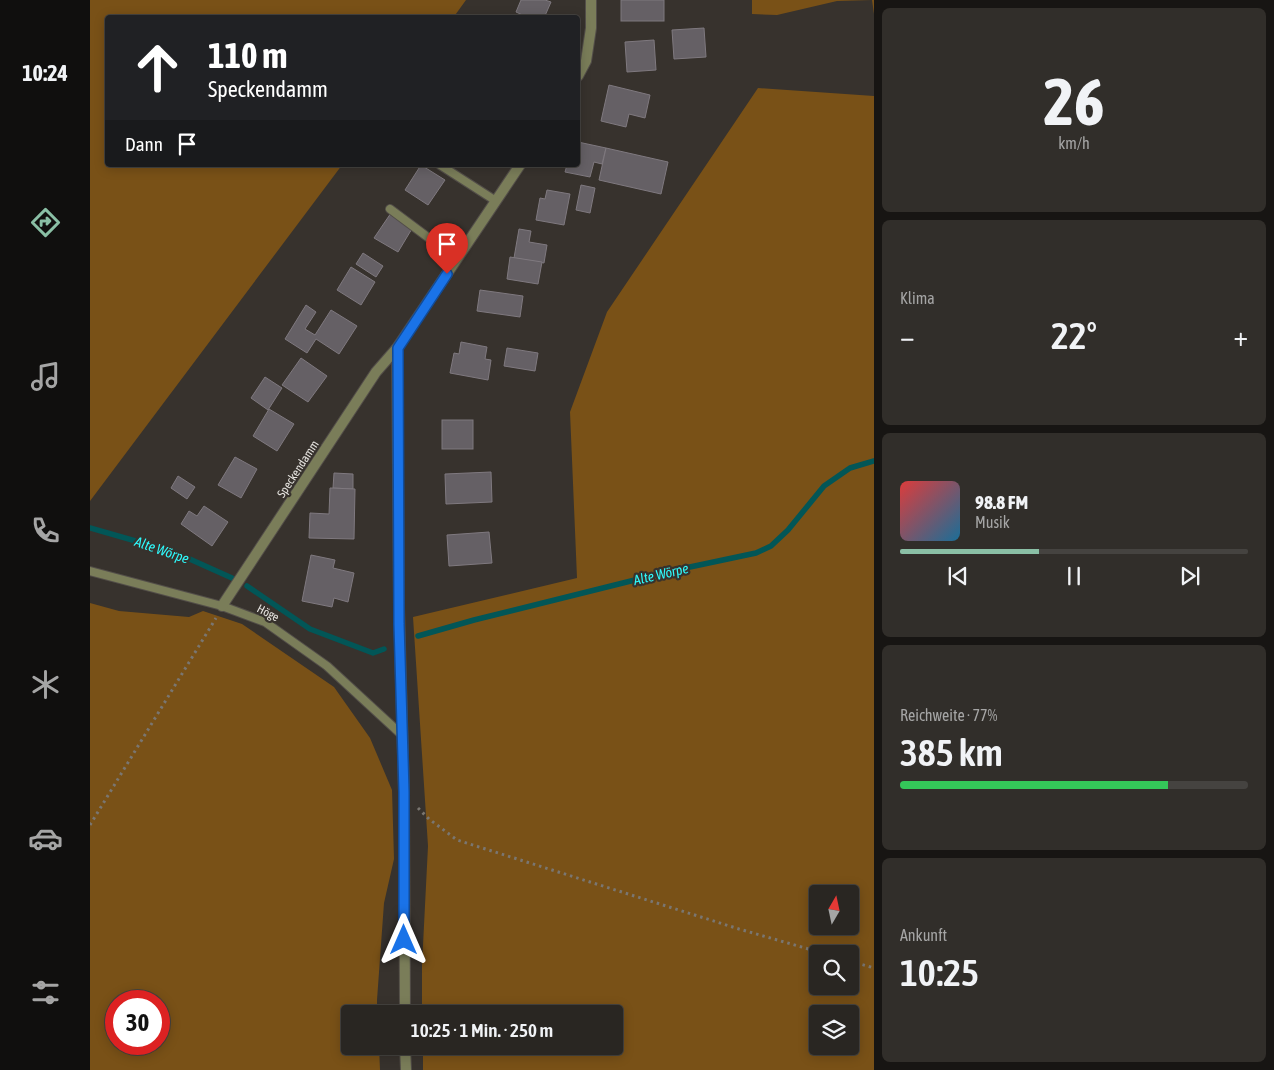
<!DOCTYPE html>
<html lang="de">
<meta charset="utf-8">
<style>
body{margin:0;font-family:"Asap Condensed",sans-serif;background:#312e2a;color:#f1f3f6;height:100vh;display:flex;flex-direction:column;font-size:19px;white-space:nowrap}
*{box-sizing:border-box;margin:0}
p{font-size:16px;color:#a5a5a5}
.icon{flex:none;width:28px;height:28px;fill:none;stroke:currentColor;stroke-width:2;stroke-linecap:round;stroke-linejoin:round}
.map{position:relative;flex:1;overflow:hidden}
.side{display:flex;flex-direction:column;gap:8px;padding:8px;background:#171513;width:400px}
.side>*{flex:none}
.top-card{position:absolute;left:15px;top:15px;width:475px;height:152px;border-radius:5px;box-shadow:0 2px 12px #0003,0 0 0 1px #454340;background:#202124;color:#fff;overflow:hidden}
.needle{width:32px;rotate:9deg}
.buttons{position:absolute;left:719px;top:885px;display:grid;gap:10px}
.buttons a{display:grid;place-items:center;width:50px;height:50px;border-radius:5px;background:#292622;box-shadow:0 2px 12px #0003,0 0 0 1px #454340;font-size:25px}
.speed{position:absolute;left:15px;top:990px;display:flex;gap:10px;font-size:25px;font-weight:700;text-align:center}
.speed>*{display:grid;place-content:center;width:65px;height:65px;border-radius:50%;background:#292622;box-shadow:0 2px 12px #0003,0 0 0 1px #454340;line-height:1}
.speed .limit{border:8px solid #d22;background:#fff;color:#111}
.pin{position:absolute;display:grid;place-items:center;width:42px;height:42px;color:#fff;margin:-51px -21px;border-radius:50% 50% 50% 0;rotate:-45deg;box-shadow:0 0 5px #0007}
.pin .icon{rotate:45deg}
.me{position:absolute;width:55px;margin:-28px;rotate:0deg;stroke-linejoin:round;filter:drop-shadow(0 0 4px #0008)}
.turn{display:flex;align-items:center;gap:18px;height:105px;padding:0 20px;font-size:22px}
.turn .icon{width:65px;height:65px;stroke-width:2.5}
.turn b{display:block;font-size:35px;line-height:42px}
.then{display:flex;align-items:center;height:48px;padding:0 20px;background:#0003;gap:10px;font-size:19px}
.big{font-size:38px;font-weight:600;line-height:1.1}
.side .widget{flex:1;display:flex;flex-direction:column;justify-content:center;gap:8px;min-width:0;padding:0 18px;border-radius:8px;background:#312e2a}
.side .dial{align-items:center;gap:0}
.dial b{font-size:65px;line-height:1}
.song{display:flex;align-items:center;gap:15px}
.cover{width:60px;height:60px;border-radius:8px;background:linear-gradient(135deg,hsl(0 70% 55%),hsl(200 70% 35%))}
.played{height:5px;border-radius:2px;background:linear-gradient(90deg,#8abfa5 40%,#454340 40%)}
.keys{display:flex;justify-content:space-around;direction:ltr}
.heat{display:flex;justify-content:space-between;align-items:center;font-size:28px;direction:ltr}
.charge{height:8px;border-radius:4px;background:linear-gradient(90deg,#34c759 77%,#454340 0)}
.trip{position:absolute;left:251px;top:1005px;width:282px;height:50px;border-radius:5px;background:#292622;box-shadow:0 2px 12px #0003,0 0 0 1px #454340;font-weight:600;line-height:50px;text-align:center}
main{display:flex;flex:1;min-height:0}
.menu{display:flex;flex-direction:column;width:90px;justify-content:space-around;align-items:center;background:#100f0e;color:#a5a5a5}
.menu .icon{width:35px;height:35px}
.menu .selected{color:#8abfa5}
.menu b{font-size:22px;color:#f1f3f6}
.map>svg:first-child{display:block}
.green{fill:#795117;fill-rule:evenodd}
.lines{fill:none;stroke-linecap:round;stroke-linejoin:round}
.stream{stroke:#025657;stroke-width:5.5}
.building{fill:#656065;stroke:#7f797f}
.service-casing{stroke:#534e49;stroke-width:10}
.minor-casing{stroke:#534e49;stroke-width:12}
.path{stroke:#7a7671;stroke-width:3;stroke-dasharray:2.5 4;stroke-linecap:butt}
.service{stroke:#7a7d59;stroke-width:8}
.minor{stroke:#7a7d59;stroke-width:10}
.route-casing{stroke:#114b97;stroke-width:12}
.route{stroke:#1a73e8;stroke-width:9}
.labels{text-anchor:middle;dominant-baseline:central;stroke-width:4.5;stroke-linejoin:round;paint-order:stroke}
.street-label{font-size:12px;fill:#e5e3df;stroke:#37322d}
.water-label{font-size:14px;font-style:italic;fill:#2ffafc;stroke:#37322d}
</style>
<main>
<nav class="menu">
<b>10:24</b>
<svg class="icon selected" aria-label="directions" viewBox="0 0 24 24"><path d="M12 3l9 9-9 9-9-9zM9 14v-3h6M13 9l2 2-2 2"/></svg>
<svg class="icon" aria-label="music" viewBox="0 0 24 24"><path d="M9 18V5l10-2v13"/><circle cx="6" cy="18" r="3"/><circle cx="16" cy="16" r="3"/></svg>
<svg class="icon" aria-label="phone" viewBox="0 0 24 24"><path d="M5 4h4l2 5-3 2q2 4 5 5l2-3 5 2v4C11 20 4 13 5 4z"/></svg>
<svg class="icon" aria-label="climate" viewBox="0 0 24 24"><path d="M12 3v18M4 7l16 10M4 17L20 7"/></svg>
<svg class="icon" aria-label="car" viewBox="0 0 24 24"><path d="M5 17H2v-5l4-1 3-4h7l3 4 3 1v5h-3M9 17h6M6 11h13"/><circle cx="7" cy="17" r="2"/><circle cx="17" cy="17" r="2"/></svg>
<svg class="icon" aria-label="filters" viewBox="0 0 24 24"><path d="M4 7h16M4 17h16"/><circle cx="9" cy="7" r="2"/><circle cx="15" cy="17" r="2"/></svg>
</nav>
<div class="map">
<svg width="784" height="1070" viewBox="0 0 784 1070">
<rect width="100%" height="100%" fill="#37322d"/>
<g class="green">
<path d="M 0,0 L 376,0 L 363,18 L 18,18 L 18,165 L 252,165 L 0,501 Z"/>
<path d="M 662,0 L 784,0 L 784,14 L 782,0 L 747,1 L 687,15 L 662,14 Z"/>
<path d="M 668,88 L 784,96 L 784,1070 L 333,1070 L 333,1046 L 525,1046 L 525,1014 L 332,1014 L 332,965 L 338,846 L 323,617 L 487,578 L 480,412 L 517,312 ZM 728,894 L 760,894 L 760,926 L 728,926 ZM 728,954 L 760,954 L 760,986 L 728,986 ZM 728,1014 L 760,1014 L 760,1046 L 728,1046 Z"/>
<path d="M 0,603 L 29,611 L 99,617 L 113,611 L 152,624 L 244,687 L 280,738 L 302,790 L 304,859 L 294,903 L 287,1000 L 287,1014 L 260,1014 L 260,1046 L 289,1046 L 290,1070 L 0,1070 ZM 69,1001 L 69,1044 L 26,1044 L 26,1001 Z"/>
</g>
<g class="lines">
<g class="stream">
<path d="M 0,528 L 84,552 L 142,578"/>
<path d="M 157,586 L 220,629 L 283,653 L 294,649"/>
<path d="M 328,636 L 384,620 L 581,571 L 666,553 L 681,546 L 698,530 L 734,486 L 760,468 L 784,461"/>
</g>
</g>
<g class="building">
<path d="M 431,0 L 455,0 L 461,2 L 454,18 L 439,18 L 426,12 Z"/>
<rect x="531" y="0" width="43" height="21"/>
<path d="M 614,28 L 616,57 L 584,59 L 582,30 Z"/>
<path d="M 564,40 L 566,70 L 537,72 L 535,42 Z"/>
<path d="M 519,85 L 560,95 L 555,118 L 539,114 L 536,127 L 511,121 Z"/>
<path d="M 488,142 L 516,148 L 512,164 L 504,162 L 500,177 L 475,172 L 477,165 L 488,165 Z"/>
<path d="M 516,148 L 578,162 L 571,194 L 509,180 Z"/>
<path d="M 331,165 L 355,180 L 338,205 L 315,190 Z"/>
<path d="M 491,185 L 505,188 L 500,213 L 486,210 Z"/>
<path d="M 457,190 L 480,194 L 474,225 L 446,220 L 450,198 L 455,199 Z"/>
<path d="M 301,213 L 323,227 L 308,252 L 284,238 Z"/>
<path d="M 429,229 L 441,231 L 439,242 L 457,245 L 454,263 L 424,258 Z"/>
<path d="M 273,253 L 293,266 L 286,277 L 266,264 Z"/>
<path d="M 420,257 L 452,262 L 448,284 L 417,279 Z"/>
<path d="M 261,267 L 285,282 L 271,305 L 247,290 Z"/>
<path d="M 390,290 L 433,296 L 430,317 L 387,311 Z"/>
<path d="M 216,305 L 226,312 L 215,329 L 225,335 L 241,310 L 267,326 L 249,354 L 226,339 L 217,353 L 195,339 Z"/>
<path d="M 371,342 L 397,347 L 395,359 L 401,360 L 398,380 L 360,373 L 364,353 L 369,354 Z"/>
<path d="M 417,348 L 448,353 L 445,371 L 414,366 Z"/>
<path d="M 211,358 L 237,376 L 218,402 L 192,385 Z"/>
<path d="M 175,377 L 192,388 L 178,410 L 161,398 Z"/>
<path d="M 179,409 L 204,424 L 187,451 L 163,436 Z"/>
<rect x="352" y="420" width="31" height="29"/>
<path d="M 145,457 L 167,469 L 151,498 L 128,485 Z"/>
<path d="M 401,472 L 402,502 L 356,504 L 355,474 Z"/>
<path d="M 244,473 L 263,474 L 263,489 L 243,488 Z"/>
<path d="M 88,476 L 105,487 L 97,499 L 81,488 Z"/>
<path d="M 240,488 L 265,489 L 264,539 L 219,538 L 220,513 L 239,514 Z"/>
<path d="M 114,506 L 138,522 L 122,546 L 91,524 L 99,511 L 107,516 Z"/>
<path d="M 399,532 L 402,563 L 359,566 L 357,535 Z"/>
<path d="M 221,555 L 245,560 L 243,568 L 264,573 L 258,602 L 244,598 L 242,607 L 212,601 Z"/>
</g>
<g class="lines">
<g class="service-casing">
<g id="service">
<path d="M 350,165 L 406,201"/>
<path d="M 300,209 L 367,259"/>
<path d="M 0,571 L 132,606 L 175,622 L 237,666 L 313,736"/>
</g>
</g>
<g class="minor-casing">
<g id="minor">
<path d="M 488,76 L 496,61 L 501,28 L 501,0"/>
<path d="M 307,348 L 309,607 L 314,793 L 315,1014"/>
<path d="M 132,606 L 286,372 L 307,348 L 430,165"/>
<path d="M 315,1046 L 316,1070"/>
</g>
</g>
<g class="path">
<path d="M 328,808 L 339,819 L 367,840 L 649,929 L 736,954"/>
<path d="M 0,825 L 126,618"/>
<path d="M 760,961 L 784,968"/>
</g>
<use href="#service" class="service"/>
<use href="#minor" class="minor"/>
</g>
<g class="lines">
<g class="route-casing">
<path id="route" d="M 314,940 L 314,792 L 309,624 L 308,348 L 357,274"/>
</g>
<use href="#route" class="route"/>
</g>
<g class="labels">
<g class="street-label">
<text transform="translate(208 469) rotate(-57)">Speckendamm</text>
<text transform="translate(178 613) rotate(27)">Höge</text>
</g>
<g class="water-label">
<text transform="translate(72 550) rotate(19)">Alte Wörpe</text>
<text transform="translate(571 574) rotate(-13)">Alte Wörpe</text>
</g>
</g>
</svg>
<div class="buttons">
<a><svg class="needle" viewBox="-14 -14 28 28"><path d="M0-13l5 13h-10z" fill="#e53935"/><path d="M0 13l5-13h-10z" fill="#a5a5a5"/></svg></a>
<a><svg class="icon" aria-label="search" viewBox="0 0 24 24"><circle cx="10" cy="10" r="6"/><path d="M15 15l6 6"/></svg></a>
<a><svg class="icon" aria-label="layers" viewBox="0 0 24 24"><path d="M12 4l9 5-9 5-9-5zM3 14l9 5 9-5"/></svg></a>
</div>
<div class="speed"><div class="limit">30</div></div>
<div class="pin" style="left:357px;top:274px;background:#d93025"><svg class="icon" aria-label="arrive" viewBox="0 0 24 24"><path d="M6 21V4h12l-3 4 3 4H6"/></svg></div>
<svg class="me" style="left:314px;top:940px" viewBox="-20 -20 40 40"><path d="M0-17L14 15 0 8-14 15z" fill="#1a73e8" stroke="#fff" stroke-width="4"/></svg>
<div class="trip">10:25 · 1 Min. · 250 m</div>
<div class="top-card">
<div class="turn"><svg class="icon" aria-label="ahead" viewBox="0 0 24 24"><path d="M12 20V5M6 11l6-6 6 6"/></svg><div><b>110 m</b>Speckendamm</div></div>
<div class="then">Dann<svg class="icon" aria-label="arrive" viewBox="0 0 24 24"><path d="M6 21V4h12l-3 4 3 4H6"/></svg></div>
</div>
</div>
<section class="side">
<div class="widget dial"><b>26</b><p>km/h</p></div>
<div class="widget"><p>Klima</p>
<div class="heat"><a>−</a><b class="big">22°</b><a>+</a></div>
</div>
<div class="widget">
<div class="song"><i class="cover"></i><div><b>98.8 FM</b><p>Musik</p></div></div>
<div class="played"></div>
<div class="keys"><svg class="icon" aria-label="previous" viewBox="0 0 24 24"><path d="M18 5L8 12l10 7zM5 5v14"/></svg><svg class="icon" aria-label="pause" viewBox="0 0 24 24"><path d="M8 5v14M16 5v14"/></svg><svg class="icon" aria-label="next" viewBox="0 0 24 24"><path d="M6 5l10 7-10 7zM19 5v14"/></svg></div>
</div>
<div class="widget"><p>Reichweite · 77%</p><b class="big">385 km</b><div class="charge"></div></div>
<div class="widget"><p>Ankunft</p><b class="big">10:25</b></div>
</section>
</main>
